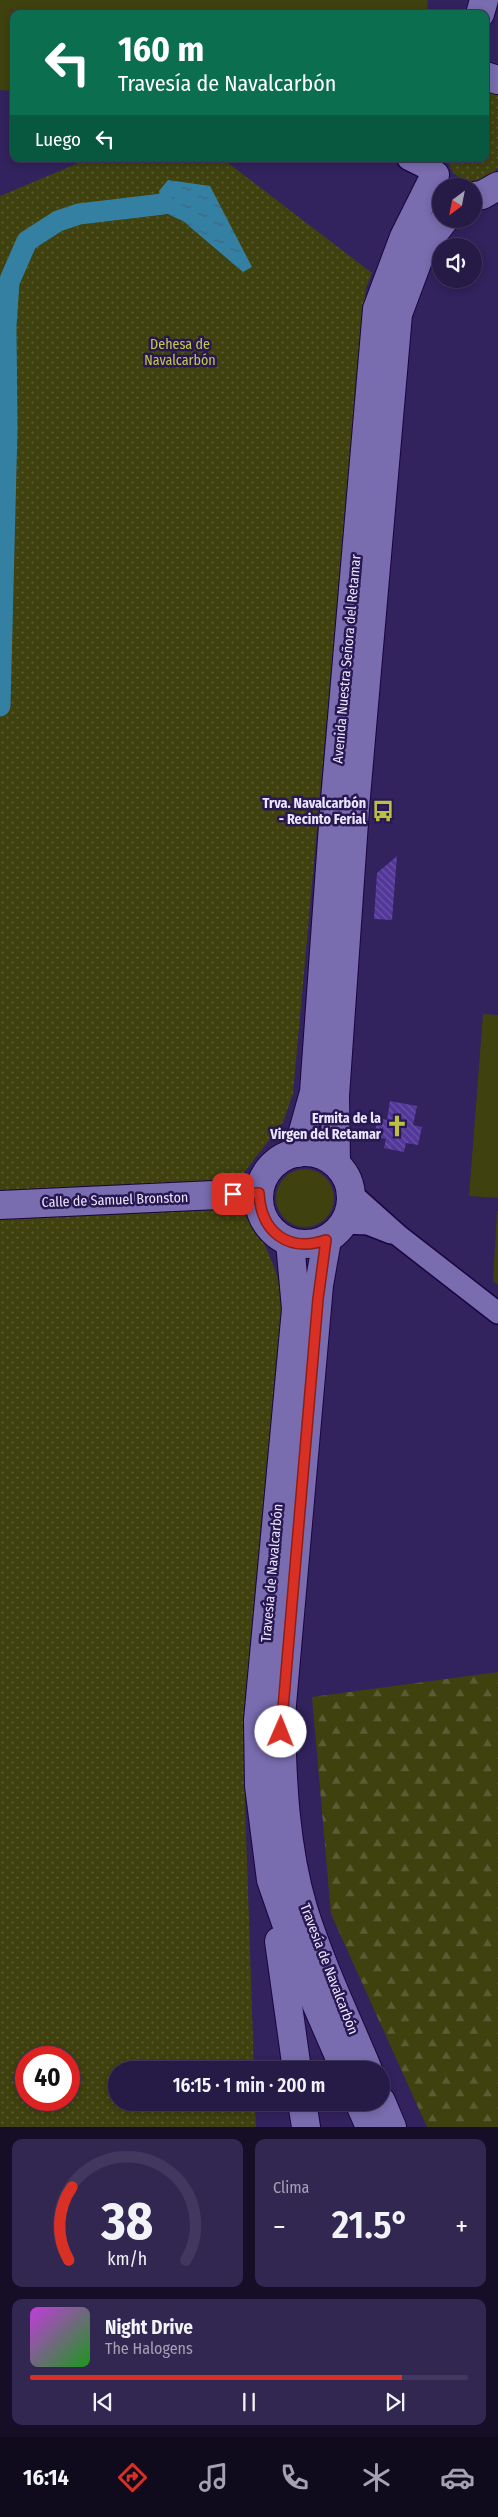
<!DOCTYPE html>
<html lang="es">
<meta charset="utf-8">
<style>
body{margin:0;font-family:"Fira Sans Condensed",sans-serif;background:#322751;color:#f1f3f6;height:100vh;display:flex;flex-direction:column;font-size:19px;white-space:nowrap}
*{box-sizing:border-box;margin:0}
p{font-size:16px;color:#a4a1b3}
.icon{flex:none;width:28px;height:28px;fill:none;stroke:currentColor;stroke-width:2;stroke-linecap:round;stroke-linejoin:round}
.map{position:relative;height:2127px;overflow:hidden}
.sheet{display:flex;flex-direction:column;gap:12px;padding:12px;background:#150e26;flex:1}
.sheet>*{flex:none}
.banner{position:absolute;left:10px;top:10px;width:479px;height:152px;border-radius:10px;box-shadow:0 2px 8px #0003,0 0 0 1px #42385f;background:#0b6e4f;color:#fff;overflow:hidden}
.needle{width:32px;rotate:212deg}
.controls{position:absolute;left:432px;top:178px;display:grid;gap:10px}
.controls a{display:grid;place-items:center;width:50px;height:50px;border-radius:50%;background:#261a46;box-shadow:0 2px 8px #0003,0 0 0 1px #42385f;font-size:25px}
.speed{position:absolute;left:15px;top:2046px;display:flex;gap:10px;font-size:25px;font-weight:700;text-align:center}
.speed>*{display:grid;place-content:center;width:65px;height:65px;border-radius:50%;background:#261a46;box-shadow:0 2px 8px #0003,0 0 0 1px #42385f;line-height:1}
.speed .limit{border:8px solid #d22;background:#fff;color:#111}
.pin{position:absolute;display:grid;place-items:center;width:42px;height:42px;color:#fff;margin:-21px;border-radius:10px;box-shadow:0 2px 8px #0006}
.me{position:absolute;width:55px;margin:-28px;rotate:1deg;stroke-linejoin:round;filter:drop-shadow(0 0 4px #0008)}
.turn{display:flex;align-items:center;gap:18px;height:105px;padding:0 25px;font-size:22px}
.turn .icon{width:65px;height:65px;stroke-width:2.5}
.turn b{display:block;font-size:35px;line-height:42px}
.then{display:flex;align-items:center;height:48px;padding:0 25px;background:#0003;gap:10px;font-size:19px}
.big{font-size:38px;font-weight:600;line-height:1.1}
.sheet .card{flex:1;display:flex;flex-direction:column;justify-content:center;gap:8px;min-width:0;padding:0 18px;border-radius:10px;background:#322751}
.sheet .dial{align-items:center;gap:0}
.dial svg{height:130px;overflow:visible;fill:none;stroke:#42385f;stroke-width:7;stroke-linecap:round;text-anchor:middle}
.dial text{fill:#f1f3f6;stroke:none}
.song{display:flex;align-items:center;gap:15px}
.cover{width:60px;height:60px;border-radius:8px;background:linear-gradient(135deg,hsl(290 70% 55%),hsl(120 70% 35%))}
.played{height:5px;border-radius:2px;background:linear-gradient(90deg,#d93025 85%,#42385f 85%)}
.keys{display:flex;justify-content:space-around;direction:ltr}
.heat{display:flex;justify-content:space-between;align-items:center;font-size:28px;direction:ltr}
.sheet .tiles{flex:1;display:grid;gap:12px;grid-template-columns:1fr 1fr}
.card:last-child{grid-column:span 2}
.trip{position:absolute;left:108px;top:2061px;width:282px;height:50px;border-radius:25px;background:#261a46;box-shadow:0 2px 8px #0003,0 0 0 1px #42385f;font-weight:600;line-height:50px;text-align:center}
.menu{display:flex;height:80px;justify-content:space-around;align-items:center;background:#0f0a1c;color:#a4a1b3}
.menu .icon{width:35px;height:35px}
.menu .selected{color:#d93025}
.menu b{font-size:22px;color:#f1f3f6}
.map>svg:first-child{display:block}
.grass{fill:#3f410f}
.forest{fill:url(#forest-firs)}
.park{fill:url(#park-dots);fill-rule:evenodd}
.water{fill:url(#water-ripples)}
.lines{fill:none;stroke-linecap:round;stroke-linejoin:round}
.canal{stroke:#3480a3;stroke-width:21}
.building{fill:url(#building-back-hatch)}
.minor-casing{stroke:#1b0540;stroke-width:24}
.tertiary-casing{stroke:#1b0540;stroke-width:30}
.minor{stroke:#796caf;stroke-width:21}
.tertiary{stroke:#796caf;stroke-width:28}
.route-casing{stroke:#8d1f18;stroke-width:12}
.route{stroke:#d93025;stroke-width:9}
.labels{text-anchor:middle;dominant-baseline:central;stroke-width:5;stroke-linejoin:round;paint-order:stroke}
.park-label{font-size:14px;fill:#c4c94d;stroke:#281751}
.street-label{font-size:14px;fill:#eae7fd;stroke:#281751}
.poi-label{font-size:14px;font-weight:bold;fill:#eae7fd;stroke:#281751;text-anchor:end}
</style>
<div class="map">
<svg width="498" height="2127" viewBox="0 0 498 2127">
<defs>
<pattern id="forest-firs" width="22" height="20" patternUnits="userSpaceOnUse" patternTransform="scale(1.25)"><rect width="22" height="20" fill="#3f410f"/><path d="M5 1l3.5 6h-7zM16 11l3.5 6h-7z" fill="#5b5c33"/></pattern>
<pattern id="park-dots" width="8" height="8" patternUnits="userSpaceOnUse" patternTransform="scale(1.25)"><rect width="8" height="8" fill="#3f410f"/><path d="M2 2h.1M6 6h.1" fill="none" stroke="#5b5c33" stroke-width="1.8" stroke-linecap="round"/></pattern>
<pattern id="water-ripples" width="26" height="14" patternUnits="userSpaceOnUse" patternTransform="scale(1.25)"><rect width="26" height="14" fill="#3480a3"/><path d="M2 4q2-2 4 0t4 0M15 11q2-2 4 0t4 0" fill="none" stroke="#3b6880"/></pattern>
<pattern id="building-back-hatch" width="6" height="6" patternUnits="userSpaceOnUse" patternTransform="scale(1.25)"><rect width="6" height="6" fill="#533799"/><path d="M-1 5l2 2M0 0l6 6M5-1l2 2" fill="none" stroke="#6c54a8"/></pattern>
</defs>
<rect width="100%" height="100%" fill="#32225d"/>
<g class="grass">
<path d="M 0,0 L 428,0 L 427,14 L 14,14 L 14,91 L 0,90 Z"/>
<path d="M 483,1014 L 498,1015 L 498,1198 L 469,1196 Z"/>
<circle cx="305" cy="1198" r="29"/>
<path d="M 497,1211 L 498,1211 L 498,1285 L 493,1281 Z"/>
</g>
<path class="forest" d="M 498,1672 L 498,2127 L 427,2127 L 331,1914 L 312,1697 Z"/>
<g class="park">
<path d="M 485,88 L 498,93 L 498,167 L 492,177 L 469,183 L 454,174 L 446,159 L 485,159 Z"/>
<path d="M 88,159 L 223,159 L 372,273 L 366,288 L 293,1094 L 283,1122 L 239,1179 L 243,1213 L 265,1245 L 276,1272 L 283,1301 L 245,1801 L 254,2070 L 116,2070 L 116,2102 L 255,2103 L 256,2127 L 0,2127 L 0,196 ZM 26,2058 L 69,2058 L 69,2100 L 26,2100 Z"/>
</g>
<path class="water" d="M 168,180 L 210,186 L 252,267 L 243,272 L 183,221 L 163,212 L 159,191 Z"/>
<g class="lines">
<path class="canal" d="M 0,706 L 7,429 L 6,326 L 9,282 L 27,241 L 58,221 L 79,214 L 163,204"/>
</g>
<g class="building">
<path d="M 397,856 L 392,920 L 374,919 L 377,873 Z"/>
<path d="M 390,1101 L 417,1106 L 413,1125 L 422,1127 L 418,1145 L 406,1143 L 404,1152 L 384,1148 L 386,1139 L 374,1137 L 378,1118 L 387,1120 Z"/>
</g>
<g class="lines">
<g class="minor-casing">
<g id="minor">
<path d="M 408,159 L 434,172"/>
<path d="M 352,1194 L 399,1236 L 498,1313"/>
<path d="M 345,1223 L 368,1224 L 391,1233"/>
</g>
</g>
<g class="tertiary-casing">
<g id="tertiary">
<path d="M 480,14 L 484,0"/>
<path d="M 485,76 L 498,80"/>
<path d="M 474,196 L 482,195 L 498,186"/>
<circle cx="305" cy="1198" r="46"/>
<path d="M 297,1153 L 314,1092 L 334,811 L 377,309 L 404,237 L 435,175"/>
<path d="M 336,1163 L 335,1096 L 355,808 L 398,314 L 423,247 L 445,219"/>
<path d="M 0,1205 L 259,1193"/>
<path d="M 327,1240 L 319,1285 L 281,1716 C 282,1780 285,1846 303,1908 C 320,1963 346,2017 368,2070"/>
<path d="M 290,1242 L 296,1309 L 258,1720 L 259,1786 L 271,1880 L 305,1978 L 345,2070"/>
<path d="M 279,1941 L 297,2070"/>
<path d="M 381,2101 L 392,2127"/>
<path d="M 302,2102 L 306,2127"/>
<path d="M 359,2102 L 370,2127"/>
</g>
</g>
<use href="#minor" class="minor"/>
<use href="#tertiary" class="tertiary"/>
</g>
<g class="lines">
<g class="route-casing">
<path id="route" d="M 233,1194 L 259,1193 C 261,1232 288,1253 326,1240 L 318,1299 L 281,1732"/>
</g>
<use href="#route" class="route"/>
</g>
<defs>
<g id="bus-bare" transform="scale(1.725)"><path d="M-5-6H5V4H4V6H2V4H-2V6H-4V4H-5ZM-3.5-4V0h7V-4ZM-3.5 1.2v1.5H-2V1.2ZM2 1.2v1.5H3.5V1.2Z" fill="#bbc045" stroke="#281751" stroke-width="2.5" paint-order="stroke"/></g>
<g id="church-bare" transform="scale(1.725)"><path d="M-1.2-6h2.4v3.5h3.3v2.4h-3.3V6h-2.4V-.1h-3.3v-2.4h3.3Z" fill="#bbc045" stroke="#281751" stroke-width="2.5" paint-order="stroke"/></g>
</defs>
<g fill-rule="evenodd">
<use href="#bus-bare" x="383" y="811"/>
<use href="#church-bare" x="397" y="1126"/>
</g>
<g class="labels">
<g class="park-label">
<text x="180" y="344">Dehesa de<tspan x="180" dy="16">Navalcarbón</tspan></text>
</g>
<g class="street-label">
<text transform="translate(347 659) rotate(-85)">Avenida Nuestra Señora del Retamar</text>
<text transform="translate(115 1200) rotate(-2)">Calle de Samuel Bronston</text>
<text transform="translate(272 1573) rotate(-85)">Travesía de Navalcarbón</text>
<text transform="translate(329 1969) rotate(69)">Travesía de Navalcarbón</text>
</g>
<g class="poi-label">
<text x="366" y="803">Trva. Navalcarbón<tspan x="366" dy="16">- Recinto Ferial</tspan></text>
<text x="381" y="1118">Ermita de la<tspan x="381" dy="16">Virgen del Retamar</tspan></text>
</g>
</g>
</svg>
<div class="controls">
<a><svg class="needle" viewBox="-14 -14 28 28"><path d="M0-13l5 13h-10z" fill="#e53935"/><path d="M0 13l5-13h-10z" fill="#a4a1b3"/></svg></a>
<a><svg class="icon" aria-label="sound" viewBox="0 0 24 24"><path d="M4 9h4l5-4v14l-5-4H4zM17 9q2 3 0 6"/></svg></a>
</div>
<div class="speed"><div class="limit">40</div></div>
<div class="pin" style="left:233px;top:1194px;background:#d93025"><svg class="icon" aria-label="arrive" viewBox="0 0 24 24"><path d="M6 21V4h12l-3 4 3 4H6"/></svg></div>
<svg class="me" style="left:281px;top:1732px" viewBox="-20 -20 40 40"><circle r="19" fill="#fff"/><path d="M0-13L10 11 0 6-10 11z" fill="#d93025"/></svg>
<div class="trip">16:15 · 1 min · 200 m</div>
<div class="banner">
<div class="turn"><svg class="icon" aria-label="left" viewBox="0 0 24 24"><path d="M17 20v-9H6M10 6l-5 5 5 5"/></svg><div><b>160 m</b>Travesía de Navalcarbón</div></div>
<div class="then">Luego<svg class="icon" aria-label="left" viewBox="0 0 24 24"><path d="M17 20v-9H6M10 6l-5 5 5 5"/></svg></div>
</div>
</div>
<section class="sheet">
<div class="tiles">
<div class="card dial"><svg viewBox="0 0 100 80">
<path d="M14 69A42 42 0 1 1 86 69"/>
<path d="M14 69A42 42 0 0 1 16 24" stroke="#d93025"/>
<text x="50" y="56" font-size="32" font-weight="700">38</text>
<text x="50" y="72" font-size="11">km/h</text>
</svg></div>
<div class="card"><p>Clima</p>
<div class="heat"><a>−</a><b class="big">21.5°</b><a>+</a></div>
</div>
<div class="card">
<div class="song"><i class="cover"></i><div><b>Night Drive</b><p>The Halogens</p></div></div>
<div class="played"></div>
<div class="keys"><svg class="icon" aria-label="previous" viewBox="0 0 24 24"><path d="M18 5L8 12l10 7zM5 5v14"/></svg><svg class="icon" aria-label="pause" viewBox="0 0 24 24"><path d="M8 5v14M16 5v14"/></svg><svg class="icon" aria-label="next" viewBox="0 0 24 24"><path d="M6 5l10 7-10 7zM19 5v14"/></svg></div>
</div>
</div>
</section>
<nav class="menu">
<b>16:14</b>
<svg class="icon selected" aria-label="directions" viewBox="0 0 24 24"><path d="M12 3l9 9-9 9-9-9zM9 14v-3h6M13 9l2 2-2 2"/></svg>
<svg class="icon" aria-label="music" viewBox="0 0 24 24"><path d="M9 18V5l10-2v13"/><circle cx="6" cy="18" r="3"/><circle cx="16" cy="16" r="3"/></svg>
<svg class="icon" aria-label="phone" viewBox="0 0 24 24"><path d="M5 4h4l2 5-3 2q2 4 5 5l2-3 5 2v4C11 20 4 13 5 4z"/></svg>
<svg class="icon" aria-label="climate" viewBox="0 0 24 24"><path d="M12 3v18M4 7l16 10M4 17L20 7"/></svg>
<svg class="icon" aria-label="car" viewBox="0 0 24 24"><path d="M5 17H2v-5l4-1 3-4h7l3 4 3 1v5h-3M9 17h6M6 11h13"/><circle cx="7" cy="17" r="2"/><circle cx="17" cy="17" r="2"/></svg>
</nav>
